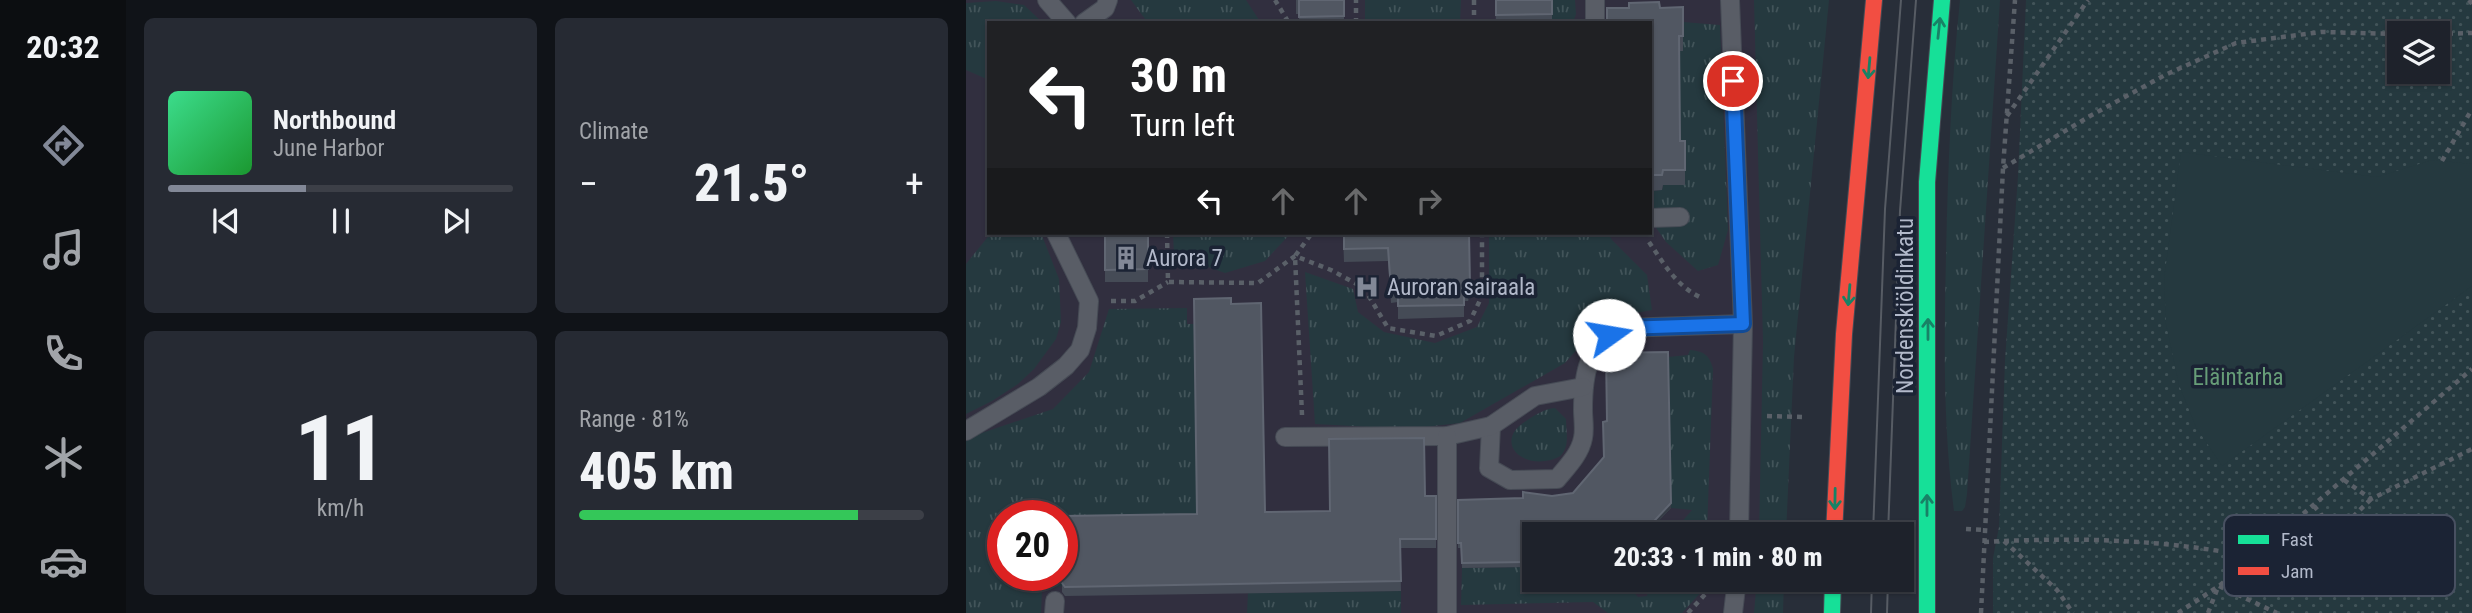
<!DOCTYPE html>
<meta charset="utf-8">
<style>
body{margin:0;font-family:"Roboto Condensed",sans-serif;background:#262a33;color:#f1f3f6;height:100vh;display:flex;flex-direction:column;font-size:26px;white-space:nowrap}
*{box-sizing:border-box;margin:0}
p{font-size:23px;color:#a1a4a9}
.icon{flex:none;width:38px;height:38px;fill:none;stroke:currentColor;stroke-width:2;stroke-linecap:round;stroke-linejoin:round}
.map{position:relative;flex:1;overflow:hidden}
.drawer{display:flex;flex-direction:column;gap:18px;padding:18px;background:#101318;width:840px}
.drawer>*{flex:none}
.guide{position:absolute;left:21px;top:21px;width:665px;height:214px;border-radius:0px;box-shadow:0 2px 5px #0004,0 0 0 2px #3c3f47;background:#202124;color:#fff;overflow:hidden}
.tools{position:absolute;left:1421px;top:21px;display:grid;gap:14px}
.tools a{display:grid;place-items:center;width:63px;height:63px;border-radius:0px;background:#1e222b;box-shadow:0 2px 5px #0004,0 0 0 2px #3c3f47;font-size:35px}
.speed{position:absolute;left:21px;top:500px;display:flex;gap:14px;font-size:35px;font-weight:700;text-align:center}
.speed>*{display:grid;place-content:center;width:91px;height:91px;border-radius:50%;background:#1e222b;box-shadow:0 2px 5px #0004,0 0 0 2px #3c3f47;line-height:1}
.speed .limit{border:10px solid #d22;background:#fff;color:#111}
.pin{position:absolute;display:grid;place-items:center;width:60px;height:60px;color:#fff;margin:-30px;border:4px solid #fff;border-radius:50%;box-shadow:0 2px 7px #0007}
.me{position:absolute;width:77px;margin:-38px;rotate:77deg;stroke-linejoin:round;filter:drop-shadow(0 0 5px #0008)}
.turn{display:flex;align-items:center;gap:24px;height:147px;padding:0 28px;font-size:32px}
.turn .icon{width:91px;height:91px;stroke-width:2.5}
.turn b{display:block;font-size:49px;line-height:60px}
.lanes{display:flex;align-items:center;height:66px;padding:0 28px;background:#0003;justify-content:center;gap:35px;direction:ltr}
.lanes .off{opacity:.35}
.big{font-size:52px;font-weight:800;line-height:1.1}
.drawer .widget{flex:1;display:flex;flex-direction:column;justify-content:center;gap:10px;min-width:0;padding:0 24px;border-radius:10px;background:#262a33}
.drawer .dial{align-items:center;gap:0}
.dial b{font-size:91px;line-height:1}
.song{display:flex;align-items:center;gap:21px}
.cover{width:84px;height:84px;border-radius:10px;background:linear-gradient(135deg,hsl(150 70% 55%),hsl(130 70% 35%))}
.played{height:7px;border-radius:4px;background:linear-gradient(90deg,#828897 40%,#3c3f47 40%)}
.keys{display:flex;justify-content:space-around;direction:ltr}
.heat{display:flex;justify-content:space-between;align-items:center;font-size:38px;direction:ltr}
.charge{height:10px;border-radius:5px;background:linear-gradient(90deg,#34c759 81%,#3c3f47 0)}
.drawer .tiles{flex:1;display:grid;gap:18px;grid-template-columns:repeat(2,1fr)}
.trip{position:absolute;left:556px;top:522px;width:392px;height:70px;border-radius:0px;background:#1e222b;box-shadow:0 2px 5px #0004,0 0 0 2px #3c3f47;font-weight:800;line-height:70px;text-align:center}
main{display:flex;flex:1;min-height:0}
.tabs{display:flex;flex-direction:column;width:126px;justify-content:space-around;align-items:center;background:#0c0e11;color:#a1a4a9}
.tabs .icon{width:49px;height:49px}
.tabs .selected{color:#828897}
.tabs b{font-size:32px;color:#f1f3f6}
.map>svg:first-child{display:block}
.medical{fill:#312f3f;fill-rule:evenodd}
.grass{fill:url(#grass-tufts)}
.park{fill:url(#park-dots);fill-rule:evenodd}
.pitch{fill:#25393f}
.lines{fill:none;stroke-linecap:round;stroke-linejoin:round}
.lane-casing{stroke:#464b55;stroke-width:20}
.fast-casing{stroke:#464b55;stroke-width:18}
.jam-casing{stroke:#464b55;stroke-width:18}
.path{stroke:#5a6068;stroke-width:4.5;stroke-dasharray:5 5;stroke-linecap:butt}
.lane{stroke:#595d66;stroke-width:18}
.fast{stroke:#16e098;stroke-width:16}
.jam{stroke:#f24e42;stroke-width:16}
.tram{stroke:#575c64;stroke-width:2}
.wall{fill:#454b56}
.shaded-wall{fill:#353b45}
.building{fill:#515762;stroke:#606672;stroke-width:2}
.oneway{stroke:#188266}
.route-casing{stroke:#114b97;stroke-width:18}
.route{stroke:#1a73e8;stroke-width:12}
.labels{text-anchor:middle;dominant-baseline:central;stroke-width:7;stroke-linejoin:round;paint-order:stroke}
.poi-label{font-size:23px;fill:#b2b9ca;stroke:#1b2334;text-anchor:start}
.street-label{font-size:23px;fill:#b2b9ca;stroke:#1b2334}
.park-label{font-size:23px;fill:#679d78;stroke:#1b2334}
.key{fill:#1b2334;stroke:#485061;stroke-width:2}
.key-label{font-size:19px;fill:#b2b9ca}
</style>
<main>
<nav class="tabs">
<b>20:32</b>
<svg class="icon selected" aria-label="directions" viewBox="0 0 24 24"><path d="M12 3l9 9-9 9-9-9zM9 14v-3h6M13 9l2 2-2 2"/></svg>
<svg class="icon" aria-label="music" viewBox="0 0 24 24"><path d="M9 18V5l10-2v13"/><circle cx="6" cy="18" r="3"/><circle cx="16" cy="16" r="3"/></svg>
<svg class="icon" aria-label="phone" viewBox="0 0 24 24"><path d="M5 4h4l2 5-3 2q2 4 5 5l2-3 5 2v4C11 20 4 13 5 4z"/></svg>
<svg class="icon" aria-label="climate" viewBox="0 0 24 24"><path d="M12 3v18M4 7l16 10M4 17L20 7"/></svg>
<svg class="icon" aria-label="car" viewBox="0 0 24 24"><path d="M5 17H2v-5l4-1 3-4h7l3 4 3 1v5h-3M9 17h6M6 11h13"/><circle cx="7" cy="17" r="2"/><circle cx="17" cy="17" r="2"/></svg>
</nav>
<section class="drawer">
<div class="tiles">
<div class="widget">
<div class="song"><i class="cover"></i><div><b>Northbound</b><p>June Harbor</p></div></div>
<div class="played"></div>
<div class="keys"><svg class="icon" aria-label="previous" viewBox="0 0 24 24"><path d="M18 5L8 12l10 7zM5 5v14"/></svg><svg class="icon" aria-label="pause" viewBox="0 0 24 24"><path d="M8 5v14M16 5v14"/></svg><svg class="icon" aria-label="next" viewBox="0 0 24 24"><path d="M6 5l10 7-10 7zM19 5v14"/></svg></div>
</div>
<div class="widget"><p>Climate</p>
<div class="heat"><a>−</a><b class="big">21.5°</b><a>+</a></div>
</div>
<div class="widget dial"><b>11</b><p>km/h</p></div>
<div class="widget"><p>Range · 81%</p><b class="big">405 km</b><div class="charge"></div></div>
</div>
</section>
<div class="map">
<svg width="1506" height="613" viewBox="0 0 1506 613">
<defs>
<pattern id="grass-tufts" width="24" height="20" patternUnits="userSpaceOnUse" patternTransform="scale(1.75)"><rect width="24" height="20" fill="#25393f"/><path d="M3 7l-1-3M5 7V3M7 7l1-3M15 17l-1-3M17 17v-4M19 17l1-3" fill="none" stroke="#425459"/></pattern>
<pattern id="park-dots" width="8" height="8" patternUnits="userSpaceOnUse" patternTransform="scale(1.75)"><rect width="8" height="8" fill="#25393f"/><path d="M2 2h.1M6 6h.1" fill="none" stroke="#425459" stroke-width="1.8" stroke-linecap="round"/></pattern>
</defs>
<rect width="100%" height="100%" fill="#282e39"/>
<path class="medical" d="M 0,0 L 833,0 L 801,534 L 569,534 L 569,579 L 803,579 L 804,613 L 0,613 ZM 23,23 L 684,23 L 684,233 L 23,233 ZM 37,516 L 96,516 L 96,576 L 37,576 Z"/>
<g class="grass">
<path d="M 165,0 L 280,0 L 295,23 L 182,23 Z"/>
<path d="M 399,0 L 495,0 L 494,23 L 399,23 Z"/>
<path d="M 586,0 L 609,0 L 610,14 L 607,23 L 586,23 Z"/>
<path d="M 788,0 L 863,0 L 828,357 L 820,534 L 793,534 L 797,342 Z"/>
<path d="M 994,0 L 1034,0 L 1001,494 L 999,507 L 996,511 L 988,511 C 977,426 978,341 980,256 C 982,170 985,85 994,0 Z"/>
<path d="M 30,1 L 58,5 L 77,23 L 23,23 L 23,80 L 0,70 L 0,3 Z"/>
<path d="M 717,22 L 754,25 L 762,230 L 752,265 L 732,271 L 700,242 L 684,219 L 684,191 L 696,190 L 697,185 L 718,185 L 714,156 L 713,51 L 717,51 Z"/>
<path d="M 25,233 L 75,233 L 93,279 L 95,322 L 90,339 L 68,369 L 52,384 L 26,401 L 0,414 L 0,264 Z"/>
<path d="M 207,233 L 325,233 L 299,261 L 259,273 L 208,255 Z"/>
<path d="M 523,233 L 642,233 L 646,240 L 681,275 L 686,310 L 638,319 L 599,363 L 494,423 L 441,429 L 349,424 L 339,272 L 387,289 L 392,312 L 418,332 L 469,343 L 511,327 L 523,303 Z"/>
<path d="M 221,308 L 221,324 L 228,324 L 231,523 L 96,516 L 37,516 L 37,576 L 96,576 L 96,586 L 76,590 L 75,613 L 0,613 L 0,441 L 7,436 L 87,409 L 123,372 L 143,309 Z"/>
<path d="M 724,350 C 737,351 744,355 747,369 L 741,531 L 713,525 L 726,510 L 705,508 L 702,357 L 722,355 Z"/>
<path d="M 589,408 L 600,419 C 600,428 603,443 598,451 C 595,457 591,458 585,460 C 552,468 529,440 560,421 C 569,415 578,409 589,408 Z"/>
<path d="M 569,567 L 569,579 L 656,579 L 672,597 L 681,596 L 682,587 L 737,586 L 737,590 L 716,613 L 642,613 L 627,602 L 495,605 L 496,568 Z"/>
<path d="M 791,579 L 818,579 L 817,613 L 788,613 Z"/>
<path d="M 435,591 L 435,613 L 281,613 L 282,593 Z"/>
</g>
<path class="park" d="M 1060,0 L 1506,0 L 1506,613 L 1027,613 L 1027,558 L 1033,527 L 1039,361 L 1052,176 ZM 1433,33 L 1472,33 L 1472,72 L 1433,72 Z"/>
<path class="pitch" d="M 1215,152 L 1411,177 L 1466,160 L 1506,164 L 1506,286 L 1256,466 L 1230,427 L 1213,385 L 1200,324 L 1198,279 Z"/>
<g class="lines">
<g class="lane-casing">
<g id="lane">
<path d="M 81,0 L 101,23"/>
<path d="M 629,0 L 629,23"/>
<path d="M 764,0 L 777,324 L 773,534"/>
<path d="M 118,23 L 139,8 L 142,0"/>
<path d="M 684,218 L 714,217"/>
<path d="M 525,426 L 523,468 L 544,480 L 591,479 C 601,467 614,454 617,438 C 619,429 617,419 617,410 C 617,373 621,346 657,328 L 777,324"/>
<path d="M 0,431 L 73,387 L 100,366 L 114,350 L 121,328 L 123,301 L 90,233"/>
<path d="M 319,437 L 481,436 L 525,426 L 569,396 L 617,387"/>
<path d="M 88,613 L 89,601"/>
<path d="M 481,613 L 481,436"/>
<path d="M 767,613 L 771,579"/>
</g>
</g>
<g class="fast-casing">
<g id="fast">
<path d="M 866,613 L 867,579"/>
<path d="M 961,613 L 961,182 L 976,0"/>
</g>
</g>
<g class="jam-casing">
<path id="jam" d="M 868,534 L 878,334 L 908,0"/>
</g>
<g class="path">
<path d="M 309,0 L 323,23"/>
<path d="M 508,0 L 508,23"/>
<path d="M 1503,0 L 1506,4"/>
<path d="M 390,23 L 390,0"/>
<path d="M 1472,34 L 1506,33"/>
<path d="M 1041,116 L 1122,0"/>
<path d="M 1476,161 L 1506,109"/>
<path d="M 1037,168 L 1124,116 L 1199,75 L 1270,43 L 1355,32 L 1433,34"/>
<path d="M 201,233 L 202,282 L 292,283 L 329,256 L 365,270 L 398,288 L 422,328 L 470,336 L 504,321 L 516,296 L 516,233"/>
<path d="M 683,242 C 698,264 711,287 736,298"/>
<path d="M 145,301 L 169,301 L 202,282"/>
<path d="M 336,415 L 329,256 L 346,233"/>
<path d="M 801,416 L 838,417"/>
<path d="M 1378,480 L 1405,499 L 1506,449"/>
<path d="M 1348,506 L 1365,526 L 1380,524"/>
<path d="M 1000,529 L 1019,530"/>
<path d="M 1038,541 L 1091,590 L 1107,613"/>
<path d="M 1018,542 C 1108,537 1198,539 1286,557"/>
<path d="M 1253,586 L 1311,613"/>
<path d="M 1273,596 L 1316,575 L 1350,553 L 1405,499"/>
<path d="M 722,613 L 743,590"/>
<path d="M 1015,613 L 1037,168 L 1049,0"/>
<path d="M 1212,613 L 1253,586 L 1506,369"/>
<path d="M 1242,613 L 1252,587"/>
</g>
<use href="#lane" class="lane"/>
<use href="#fast" class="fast"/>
<use href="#jam" class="jam"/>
<g class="tram">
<path d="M 907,534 L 919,209 L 935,0"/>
<path d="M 922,534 L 934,211 L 950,0"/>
<path d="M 905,613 L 906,579"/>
<path d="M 921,613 L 922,579"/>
</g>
</g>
<g class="wall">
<path d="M 330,0 L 378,0 L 378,23 L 333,23 L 333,14 L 330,14 Z"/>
<path d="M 529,0 L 586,0 L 586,23 L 530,23 Z"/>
<path d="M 717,7 L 717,51 L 713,51 L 714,141 L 719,141 L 719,185 L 697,185 L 696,190 L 684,191 L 684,23 L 694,8 Z"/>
<path d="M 105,233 L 182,233 L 182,282 L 139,282 L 139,234 L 105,234 Z"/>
<path d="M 377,233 L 503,233 L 504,297 L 502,301 L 498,301 L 498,317 L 432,319 L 432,302 L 425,303 L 422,261 L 378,262 Z"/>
<path d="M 265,304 L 299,512 L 364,511 L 459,496 L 470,496 L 470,548 L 434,548 L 435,591 L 99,596 L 96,592 L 96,516 L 231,514 Z"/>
<path d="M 492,500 L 705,508 L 680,534 L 569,534 L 569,567 L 496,568 L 495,548 L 492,548 Z"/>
</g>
<g class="shaded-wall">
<path d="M 504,285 L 504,297 L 502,301 L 502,289 Z"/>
<path d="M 705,503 L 705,508 L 680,534 L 676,534 Z"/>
</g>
<g class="building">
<path d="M 333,0 L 378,0 L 378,16 L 333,17 Z"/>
<path d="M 530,0 L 586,0 L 586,14 L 530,15 Z"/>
<path d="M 693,2 L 694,8 L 717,7 L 717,36 L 713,36 L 714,141 L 719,141 L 719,170 L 697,170 L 696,175 L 684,175 L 684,23 L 641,23 L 641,8 L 663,8 L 663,3 Z"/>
<path d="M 139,233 L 182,233 L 182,269 L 139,270 Z"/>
<path d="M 378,233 L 503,233 L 504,285 L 502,289 L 498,289 L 498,305 L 432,306 L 432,290 L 425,290 L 422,248 L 378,249 Z"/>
<path d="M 265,298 L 265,304 L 295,303 L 299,512 L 364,511 L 363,439 L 458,438 L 459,496 L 470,496 L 470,539 L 434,539 L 435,581 L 99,587 L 96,583 L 96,516 L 95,516 L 231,514 L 228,299 Z"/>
<path d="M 702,352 L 705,503 L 676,534 L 569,534 L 569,562 L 496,563 L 495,543 L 492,543 L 492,500 L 557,498 L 557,492 L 586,496 L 607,493 L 638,457 L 637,422 L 641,421 L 640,353 Z"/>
</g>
<defs><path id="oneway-shaft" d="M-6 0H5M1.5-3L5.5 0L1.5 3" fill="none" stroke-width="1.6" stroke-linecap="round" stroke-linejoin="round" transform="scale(1.75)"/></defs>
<g class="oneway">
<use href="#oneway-shaft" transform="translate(973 28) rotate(-84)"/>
<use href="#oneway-shaft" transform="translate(903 68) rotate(95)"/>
<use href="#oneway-shaft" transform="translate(883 295) rotate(95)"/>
<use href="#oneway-shaft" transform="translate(962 329) rotate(-90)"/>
<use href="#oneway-shaft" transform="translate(869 499) rotate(91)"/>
<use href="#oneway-shaft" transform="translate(961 505) rotate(-90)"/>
</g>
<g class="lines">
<g class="route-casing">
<path id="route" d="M 643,335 L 657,328 L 777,324 L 767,81"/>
</g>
<use href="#route" class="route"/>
</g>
<defs>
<g id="building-bare" transform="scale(1.89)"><path d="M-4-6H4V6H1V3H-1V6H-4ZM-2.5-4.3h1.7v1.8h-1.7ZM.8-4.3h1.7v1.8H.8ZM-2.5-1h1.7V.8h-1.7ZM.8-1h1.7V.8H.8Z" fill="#828897" stroke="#1b2334" stroke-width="2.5" paint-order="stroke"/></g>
<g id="hospital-bare" transform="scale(1.89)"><path d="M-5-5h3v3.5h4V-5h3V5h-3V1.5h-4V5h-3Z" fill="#828897" stroke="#1b2334" stroke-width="2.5" paint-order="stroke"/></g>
</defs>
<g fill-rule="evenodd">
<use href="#building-bare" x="160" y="258"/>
<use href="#hospital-bare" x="401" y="287"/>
</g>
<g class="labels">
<g class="poi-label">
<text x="180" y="258">Aurora 7</text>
<text x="421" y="287">Auroran sairaala</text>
</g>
<g class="street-label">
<text transform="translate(939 306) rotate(-90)">Nordenskiöldinkatu</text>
</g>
<g class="park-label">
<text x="1272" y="377">Eläintarha</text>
</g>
</g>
<rect x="1258" y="515" width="231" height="81" rx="10" class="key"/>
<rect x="1272" y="535" width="31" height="9" fill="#16e098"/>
<rect x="1272" y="567" width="31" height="8" fill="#f24e42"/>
<g class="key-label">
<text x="1315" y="546">Fast</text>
<text x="1315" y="578">Jam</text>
</g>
</svg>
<div class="tools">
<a><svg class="icon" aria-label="layers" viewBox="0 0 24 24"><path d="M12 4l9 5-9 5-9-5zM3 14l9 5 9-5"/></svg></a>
</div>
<div class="speed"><div class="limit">20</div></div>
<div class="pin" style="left:767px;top:81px;background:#d93025"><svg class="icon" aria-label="arrive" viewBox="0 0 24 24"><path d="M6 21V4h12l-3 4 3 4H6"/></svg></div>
<svg class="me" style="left:643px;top:335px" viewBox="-20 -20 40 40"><circle r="19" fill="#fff"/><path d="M0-13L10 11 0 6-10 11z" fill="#1a73e8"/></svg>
<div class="trip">20:33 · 1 min · 80 m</div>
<div class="guide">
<div class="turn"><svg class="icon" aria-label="left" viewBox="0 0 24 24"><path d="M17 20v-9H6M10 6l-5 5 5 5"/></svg><div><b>30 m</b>Turn left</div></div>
<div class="lanes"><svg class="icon" aria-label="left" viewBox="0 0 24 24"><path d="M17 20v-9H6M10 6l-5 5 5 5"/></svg><svg class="icon off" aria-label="ahead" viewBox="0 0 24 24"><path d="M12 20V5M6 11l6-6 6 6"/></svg><svg class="icon off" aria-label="ahead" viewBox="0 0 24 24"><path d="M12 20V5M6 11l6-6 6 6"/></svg><svg class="icon off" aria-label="right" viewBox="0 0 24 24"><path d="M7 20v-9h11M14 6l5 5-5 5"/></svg></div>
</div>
</div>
</main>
